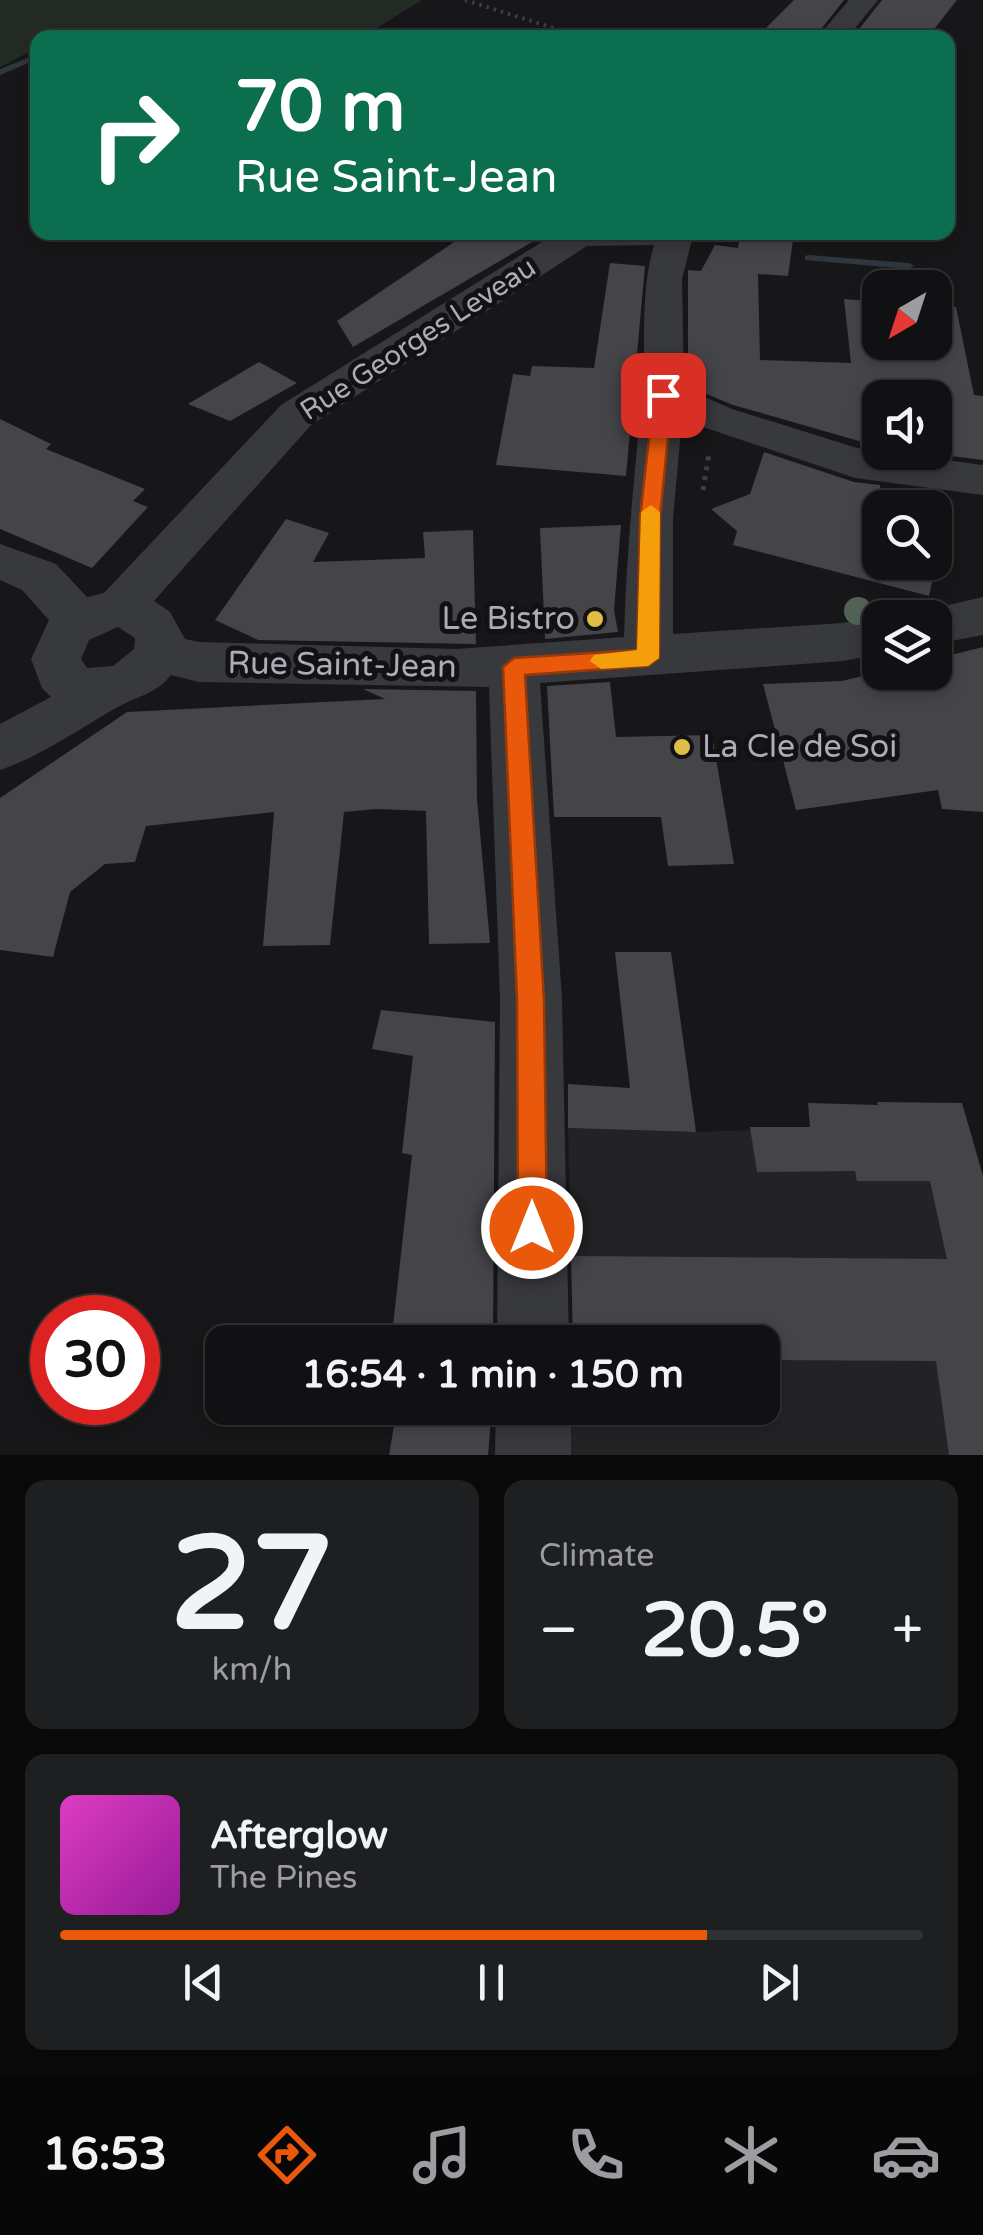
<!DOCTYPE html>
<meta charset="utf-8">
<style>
body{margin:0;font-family:"Varela Round",sans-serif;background:#1e1f21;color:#f1f3f6;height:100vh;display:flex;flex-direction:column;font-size:38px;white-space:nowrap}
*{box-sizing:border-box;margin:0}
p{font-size:32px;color:#9c9da0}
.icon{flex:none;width:55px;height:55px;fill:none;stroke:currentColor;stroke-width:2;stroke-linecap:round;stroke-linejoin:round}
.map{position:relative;height:1455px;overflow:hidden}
.side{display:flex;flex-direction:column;gap:25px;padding:25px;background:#09090a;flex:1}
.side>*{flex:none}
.banner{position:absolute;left:30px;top:30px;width:925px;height:210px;border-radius:20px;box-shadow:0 5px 15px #0003,0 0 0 2px #303133;background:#0b6e4f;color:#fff;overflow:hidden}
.needle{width:65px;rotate:219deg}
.tools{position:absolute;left:862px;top:270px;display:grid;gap:20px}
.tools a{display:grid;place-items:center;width:90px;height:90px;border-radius:20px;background:#111113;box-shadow:0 5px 15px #0003,0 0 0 2px #303133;font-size:50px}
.speed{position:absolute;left:30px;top:1295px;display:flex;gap:20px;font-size:50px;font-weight:700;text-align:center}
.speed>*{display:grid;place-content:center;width:130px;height:130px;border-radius:50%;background:#111113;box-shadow:0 5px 15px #0003,0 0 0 2px #303133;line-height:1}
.speed .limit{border:15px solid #d22;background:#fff;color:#111}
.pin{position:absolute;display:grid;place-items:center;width:85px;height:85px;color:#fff;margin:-42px;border-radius:20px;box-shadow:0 5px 15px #0006}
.me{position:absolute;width:110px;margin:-55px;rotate:0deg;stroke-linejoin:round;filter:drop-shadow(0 0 8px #0008)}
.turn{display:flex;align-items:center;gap:35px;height:210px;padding:0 40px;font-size:45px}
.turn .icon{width:130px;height:130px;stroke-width:2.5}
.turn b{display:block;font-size:70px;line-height:85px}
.big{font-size:75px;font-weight:700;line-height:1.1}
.side .tile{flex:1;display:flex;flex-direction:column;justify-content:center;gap:15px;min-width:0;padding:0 35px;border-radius:20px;background:#1e1f21}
.side .dial{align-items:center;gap:0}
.dial b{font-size:130px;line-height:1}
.song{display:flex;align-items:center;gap:30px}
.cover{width:120px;height:120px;border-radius:15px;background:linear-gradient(135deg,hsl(310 70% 55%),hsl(300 70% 35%))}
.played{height:10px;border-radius:5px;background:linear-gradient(90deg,#ea580c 75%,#303133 75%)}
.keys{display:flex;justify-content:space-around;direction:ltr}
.heat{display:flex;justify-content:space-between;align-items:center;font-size:55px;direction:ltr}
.side .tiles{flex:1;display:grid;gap:25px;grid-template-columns:1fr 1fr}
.tile:last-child{grid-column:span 2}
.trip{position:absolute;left:205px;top:1325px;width:575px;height:100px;border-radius:20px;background:#111113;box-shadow:0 5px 15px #0003,0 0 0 2px #303133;font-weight:700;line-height:100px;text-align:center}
.menu{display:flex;height:160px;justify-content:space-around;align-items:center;background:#070708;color:#9c9da0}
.menu .icon{width:70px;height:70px}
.menu .selected{color:#ea580c}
.menu b{font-size:45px;color:#f1f3f6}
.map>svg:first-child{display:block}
.built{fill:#232326}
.green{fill:#232b25}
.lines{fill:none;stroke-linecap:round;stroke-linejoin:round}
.stream{fill:#30363e;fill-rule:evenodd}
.building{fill:#444449}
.path-far1{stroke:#3e3f44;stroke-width:4;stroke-dasharray:2.5 5;stroke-linecap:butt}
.path{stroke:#3e3f44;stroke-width:5;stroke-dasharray:4 6;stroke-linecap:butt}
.minor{fill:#38393d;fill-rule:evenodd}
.tree{fill:#526356}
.route{fill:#ea580c;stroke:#983908;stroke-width:2.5}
.slow{fill:#f59e0b}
.poi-dot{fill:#e1bf46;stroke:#121214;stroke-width:4}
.labels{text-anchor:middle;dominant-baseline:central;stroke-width:10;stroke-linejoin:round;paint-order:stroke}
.far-street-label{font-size:28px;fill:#aaadb7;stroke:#121214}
.poi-label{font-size:32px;fill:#aaadb7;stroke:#121214;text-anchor:end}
.street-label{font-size:32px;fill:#aaadb7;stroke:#121214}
</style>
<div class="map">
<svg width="983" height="1455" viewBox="0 0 983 1455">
<rect width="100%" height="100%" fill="#171719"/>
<path class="built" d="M 862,1126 L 970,1129 L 983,1176 L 983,1455 L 565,1455 L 570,1408 L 762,1408 L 762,1342 L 573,1342 L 568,1128 L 696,1132 Z"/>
<path class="green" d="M 0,0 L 422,0 L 362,37 L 107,38 L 68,33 L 38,38 L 37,48 L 0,67 Z"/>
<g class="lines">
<g class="stream">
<path d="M 38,54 L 38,59 L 0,75 L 0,69 Z"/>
<path d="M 809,255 L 909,263 L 914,266 L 909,269 L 805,260 L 805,256 Z"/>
</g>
</g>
<g class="building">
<path d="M 794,0 L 844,0 L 814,38 L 756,38 Z"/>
<path d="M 882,0 L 957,0 L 927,38 L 852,38 Z"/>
<path d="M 469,232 L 549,232 L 353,347 L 337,321 Z"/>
<path d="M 741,232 L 794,232 L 788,276 L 758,274 L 760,360 L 851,363 L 844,299 L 880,302 L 880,342 L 935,342 L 935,305 L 956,307 L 974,395 L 983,396 L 983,460 L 918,452 L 935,452 L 935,398 L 880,398 L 880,447 L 733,405 L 697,390 L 688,380 L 688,270 L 701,271 L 715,245 L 738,248 Z"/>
<path d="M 610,263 L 645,266 L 626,476 L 496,465 L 513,374 L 530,376 L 532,366 L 594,368 Z"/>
<path d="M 259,362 L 297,383 L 230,421 L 188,404 Z"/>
<path d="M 0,419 L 51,444 L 46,449 L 145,489 L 133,501 L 148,507 L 92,568 L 0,529 Z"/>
<path d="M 764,452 L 854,482 L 880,485 L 880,562 L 935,562 L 935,545 L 940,546 L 929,596 L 733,545 L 737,531 L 711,509 L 750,494 Z"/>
<path d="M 286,519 L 329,533 L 313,562 L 425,558 L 423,532 L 473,530 L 476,644 L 258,640 L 215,620 Z"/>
<path d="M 621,525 L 614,610 L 618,632 L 545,639 L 540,528 Z"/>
<path d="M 983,647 L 983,812 L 942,809 L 938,790 L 796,810 L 763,684 L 842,681 L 880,672 L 935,672 L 935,659 Z"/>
<path d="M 610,682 L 616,737 L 712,735 L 734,864 L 668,866 L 661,817 L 554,817 L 547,686 Z"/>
<path d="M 363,689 L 476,691 L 477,799 L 490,943 L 429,944 L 426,811 L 377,809 L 344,812 L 330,945 L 263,946 L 274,812 L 146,826 L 135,862 L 105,864 L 70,892 L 53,957 L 0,950 L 0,798 L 127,712 L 385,699 Z"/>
<path d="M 615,952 L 671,952 L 696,1132 L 568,1128 L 568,1084 L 630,1088 Z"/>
<path d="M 381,1010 L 495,1022 L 493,1342 L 401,1342 L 402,1327 L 393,1326 L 412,1155 L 402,1153 L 413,1056 L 372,1049 Z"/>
<path d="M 877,1102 L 962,1103 L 983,1176 L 983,1455 L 949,1455 L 936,1361 L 762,1360 L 762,1342 L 573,1342 L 571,1256 L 947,1259 L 930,1181 L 857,1181 L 855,1171 L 757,1172 L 750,1127 L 810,1127 L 808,1103 L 878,1105 Z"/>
<path d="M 397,1408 L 492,1408 L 488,1455 L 389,1455 Z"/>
</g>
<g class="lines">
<path class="path-far1" d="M 465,0 L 585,38"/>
<path class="path" d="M 703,490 L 709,454"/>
<g class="minor">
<path d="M 849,0 L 878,0 L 847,38 L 817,38 Z"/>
<path d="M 558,232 L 694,232 L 682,279 L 684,388 L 732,409 L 857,448 L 983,465 L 983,495 L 855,478 L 682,420 L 673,518 L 673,634 L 843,623 L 880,616 L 886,618 L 880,618 L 880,654 L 843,661 L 540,683 L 562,999 L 569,1342 L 497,1342 L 500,999 L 489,687 L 199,682 L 171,675 C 156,694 138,696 118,707 C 78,729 44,755 0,770 L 0,724 L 51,697 L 42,688 L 31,659 L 49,620 L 22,590 L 0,580 L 0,544 L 56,564 L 87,597 L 104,593 L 281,405 ZM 654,245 C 639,296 647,346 642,398 C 634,479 626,557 624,637 L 456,649 L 199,642 L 185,639 L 170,612 L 154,601 L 311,425 L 587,246 ZM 118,627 L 135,638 L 134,649 L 113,666 L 87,668 L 81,659 L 89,640 Z"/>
<path d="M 983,597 L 983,635 L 935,644 L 935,618 L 914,618 L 918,612 Z"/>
<path d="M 496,1408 L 571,1408 L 571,1455 L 495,1455 Z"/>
</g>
</g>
<circle class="tree" cx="858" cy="611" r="14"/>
<path class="route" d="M 663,389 L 672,395 L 660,518 L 659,658 L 648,666 L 525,675 L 544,1000 L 547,1228 L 543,1239 L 532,1243 L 522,1239 L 518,1228 L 517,1000 L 503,667 L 514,658 L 637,650 L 640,518 L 654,395 Z"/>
<path class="slow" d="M 651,505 L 660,512 L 659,658 L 648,666 L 601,669 L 590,661 L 594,655 L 637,650 L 641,512 Z"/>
<g class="poi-dot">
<circle cx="595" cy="619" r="10"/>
<circle cx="682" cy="747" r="10"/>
</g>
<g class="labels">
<g class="far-street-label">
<text transform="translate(418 339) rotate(-33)">Rue Georges Leveau</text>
</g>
<g class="poi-label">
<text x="575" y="619">Le Bistro</text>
<text x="702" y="747" text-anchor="start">La Cle de Soi</text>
</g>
<g class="street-label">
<text transform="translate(342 665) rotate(1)">Rue Saint-Jean</text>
</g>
</g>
</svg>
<div class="tools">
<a><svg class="needle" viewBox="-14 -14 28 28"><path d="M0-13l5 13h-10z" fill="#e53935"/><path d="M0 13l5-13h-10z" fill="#9c9da0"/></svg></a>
<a><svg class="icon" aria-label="sound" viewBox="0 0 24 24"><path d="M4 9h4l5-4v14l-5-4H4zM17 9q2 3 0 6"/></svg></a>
<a><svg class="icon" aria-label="search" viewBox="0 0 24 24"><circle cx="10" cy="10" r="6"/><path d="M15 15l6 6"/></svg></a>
<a><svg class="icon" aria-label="layers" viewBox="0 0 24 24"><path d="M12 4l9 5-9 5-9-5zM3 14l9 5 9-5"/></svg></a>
</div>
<div class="speed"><div class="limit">30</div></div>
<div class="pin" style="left:663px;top:395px;background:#d93025"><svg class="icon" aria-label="arrive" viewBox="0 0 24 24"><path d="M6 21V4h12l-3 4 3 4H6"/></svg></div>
<svg class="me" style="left:532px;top:1228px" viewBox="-20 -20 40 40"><circle r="17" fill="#ea580c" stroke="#fff" stroke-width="3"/><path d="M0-11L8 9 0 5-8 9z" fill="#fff"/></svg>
<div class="trip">16:54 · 1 min · 150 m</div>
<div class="banner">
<div class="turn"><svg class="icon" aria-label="right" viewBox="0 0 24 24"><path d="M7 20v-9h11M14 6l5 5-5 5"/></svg><div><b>70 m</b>Rue Saint-Jean</div></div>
</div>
</div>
<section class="side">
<div class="tiles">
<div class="tile dial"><b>27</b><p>km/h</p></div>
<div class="tile"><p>Climate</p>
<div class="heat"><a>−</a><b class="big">20.5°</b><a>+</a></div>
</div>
<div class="tile">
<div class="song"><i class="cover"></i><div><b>Afterglow</b><p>The Pines</p></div></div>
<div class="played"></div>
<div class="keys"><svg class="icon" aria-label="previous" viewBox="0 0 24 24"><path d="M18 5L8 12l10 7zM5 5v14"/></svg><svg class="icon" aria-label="pause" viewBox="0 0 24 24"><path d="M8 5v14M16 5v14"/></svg><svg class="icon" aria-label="next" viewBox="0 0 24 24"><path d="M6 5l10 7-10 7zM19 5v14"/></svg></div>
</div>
</div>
</section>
<nav class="menu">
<b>16:53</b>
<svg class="icon selected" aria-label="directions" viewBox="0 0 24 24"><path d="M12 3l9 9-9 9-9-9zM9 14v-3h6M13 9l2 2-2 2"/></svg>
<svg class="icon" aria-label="music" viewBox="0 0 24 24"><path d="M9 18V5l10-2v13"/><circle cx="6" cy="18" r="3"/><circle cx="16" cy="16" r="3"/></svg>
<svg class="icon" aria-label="phone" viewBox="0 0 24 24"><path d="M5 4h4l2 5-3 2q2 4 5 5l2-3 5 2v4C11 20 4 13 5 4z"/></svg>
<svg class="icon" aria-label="climate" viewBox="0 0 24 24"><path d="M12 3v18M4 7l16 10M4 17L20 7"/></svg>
<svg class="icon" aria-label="car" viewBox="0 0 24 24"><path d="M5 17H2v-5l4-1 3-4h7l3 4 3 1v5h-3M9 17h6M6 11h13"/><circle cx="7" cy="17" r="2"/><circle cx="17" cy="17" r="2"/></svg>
</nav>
